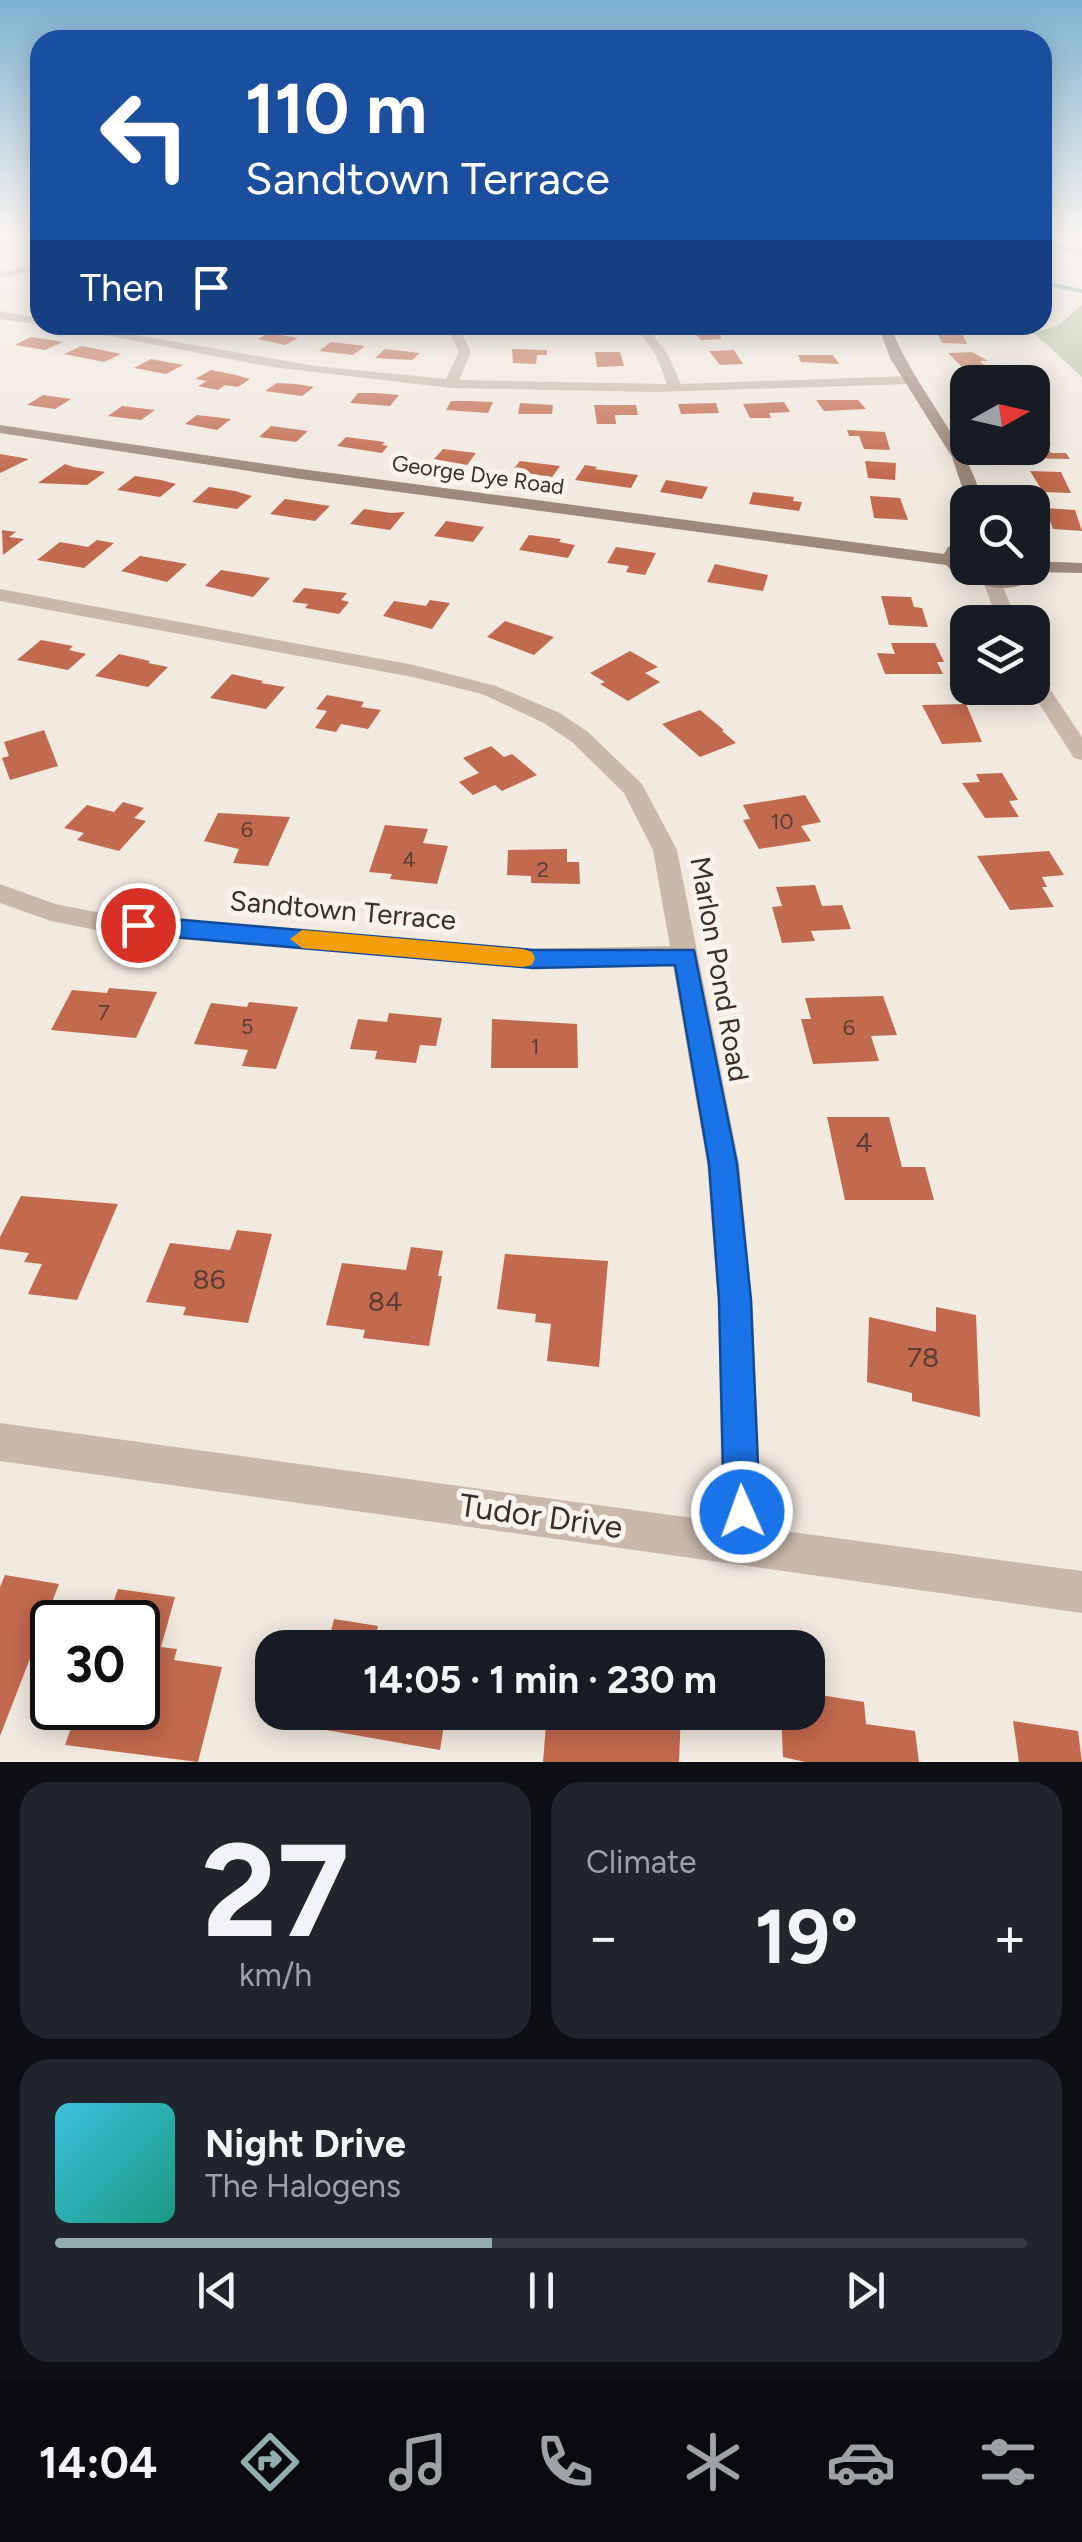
<!DOCTYPE html>
<meta charset="utf-8">
<style>
body{margin:0;font-family:Figtree,sans-serif;background:#20242c;color:#f1f3f6;height:100vh;display:flex;flex-direction:column;font-size:38px;white-space:nowrap}
*{box-sizing:border-box;margin:0}
p{font-size:32px;color:#9ea1a6}
.icon{flex:none;width:55px;height:55px;fill:none;stroke:currentColor;stroke-width:2;stroke-linecap:round;stroke-linejoin:round}
.map{position:relative;height:1762px;overflow:hidden}
.sheet{display:flex;flex-direction:column;gap:20px;padding:20px;background:#0d0f14;flex:1}
.sheet>*{flex:none}
.hud{position:absolute;left:30px;top:30px;width:1022px;height:305px;border-radius:30px;box-shadow:0 5px 25px #0003;background:#1a4fa0;color:#fff;overflow:hidden}
.needle{width:65px;rotate:82deg}
.buttons{position:absolute;left:950px;top:365px;display:grid;gap:20px}
.buttons a{display:grid;place-items:center;width:100px;height:100px;border-radius:20px;background:#171b24;box-shadow:0 5px 25px #0003;font-size:50px}
.speed{position:absolute;left:30px;top:1600px;display:flex;gap:20px;font-size:50px;font-weight:700;text-align:center}
.speed>*{display:grid;place-content:center;width:130px;height:130px;border-radius:50%;background:#171b24;box-shadow:0 5px 25px #0003;line-height:1}
.speed .limit{border:5px solid #111;border-radius:15px;background:#fff;color:#111}
.pin{position:absolute;display:grid;place-items:center;width:85px;height:85px;color:#fff;margin:-42px;border:5px solid #fff;border-radius:50%;box-shadow:0 2px 10px #0007}
.me{position:absolute;width:110px;margin:-55px;rotate:358deg;stroke-linejoin:round;filter:drop-shadow(0 0 8px #0008)}
.turn{display:flex;align-items:center;gap:35px;height:210px;padding:0 50px;font-size:45px}
.turn .icon{width:130px;height:130px;stroke-width:2.5}
.turn b{display:block;font-size:70px;line-height:85px}
.then{display:flex;align-items:center;height:95px;padding:0 50px;background:#0003;gap:20px;font-size:38px}
.big{font-size:75px;font-weight:700;line-height:1.1}
.sheet .widget{flex:1;display:flex;flex-direction:column;justify-content:center;gap:15px;min-width:0;padding:0 35px;border-radius:30px;background:#20242c}
.sheet .dial{align-items:center;gap:0}
.dial b{font-size:130px;line-height:1}
.song{display:flex;align-items:center;gap:30px}
.cover{width:120px;height:120px;border-radius:15px;background:linear-gradient(135deg,hsl(190 70% 55%),hsl(170 70% 35%))}
.played{height:10px;border-radius:5px;background:linear-gradient(90deg,#93acaf 45%,#363941 45%)}
.keys{display:flex;justify-content:space-around;direction:ltr}
.heat{display:flex;justify-content:space-between;align-items:center;font-size:55px;direction:ltr}
.sheet .tiles{flex:1;display:grid;gap:20px;grid-template-columns:1fr 1fr}
.widget:last-child{grid-column:span 2}
.trip{position:absolute;left:255px;top:1630px;width:570px;height:100px;border-radius:30px;background:#171b24;box-shadow:0 5px 25px #0003;font-weight:700;line-height:100px;text-align:center}
.tab-bar{display:flex;height:160px;justify-content:space-around;align-items:center;background:#090b0e;color:#9ea1a6}
.tab-bar .icon{width:70px;height:70px}
.tab-bar .active{color:#93acaf}
.tab-bar b{font-size:45px;color:#f1f3f6}
.map>svg:first-child{display:block}
.green{fill:#b6c19f}
.lines{fill:none;stroke-linecap:round;stroke-linejoin:round}
.stream{stroke:#7fadaf;stroke-width:4}
.building{fill:#c26a4d}
.street{fill:#cab9ab;fill-rule:evenodd}
.secondary{fill:#9e897c;fill-rule:evenodd}
.route{fill:#1a73e8;stroke:#114b97;stroke-width:2.5}
.slow{fill:#f59e0b}
.labels{text-anchor:middle;dominant-baseline:central;stroke-width:10;stroke-linejoin:round;paint-order:stroke}
.far-street-label{font-size:22px;fill:#382e2a;stroke:#faf3eb}
.number-label{font-size:22px;fill:#5a3d33}
.street-label{font-size:28px;fill:#382e2a;stroke:#faf3eb}
.near-number-label{font-size:28px;fill:#5a3d33}
.near-street-label{font-size:32px;fill:#382e2a;stroke:#faf3eb}
</style>
<div class="map">
<svg width="1082" height="1762" viewBox="0 0 1082 1762">
<rect width="100%" height="100%" fill="#f2e9df"/>
<path class="green" d="M 1082,305 L 1082,377 L 1034,333 L 1057,326 Z"/>
<g class="lines">
<path class="stream" d="M 1042,283 L 1082,291"/>
</g>
<g class="building">
<path d="M 203,325 L 228,325 L 240,327 L 225,335 L 196,328 Z"/>
<path d="M 567,325 L 597,325 L 603,333 L 573,333 Z"/>
<path d="M 719,328 L 721,339 L 701,340 L 691,329 Z"/>
<path d="M 936,330 L 961,331 L 967,344 L 942,343 Z"/>
<path d="M 269,333 L 298,338 L 285,345 L 258,339 Z"/>
<path d="M 31,337 L 44,339 L 63,342 L 45,350 L 15,345 Z"/>
<path d="M 331,342 L 365,346 L 353,355 L 319,351 Z"/>
<path d="M 82,346 L 121,354 L 104,362 L 64,354 Z"/>
<path d="M 385,349 L 420,353 L 412,360 L 375,358 Z"/>
<path d="M 512,349 L 547,350 L 547,355 L 537,355 L 536,364 L 513,363 Z"/>
<path d="M 734,350 L 743,364 L 720,365 L 709,351 Z"/>
<path d="M 595,352 L 620,352 L 624,366 L 597,367 Z"/>
<path d="M 972,352 L 988,361 L 980,361 L 985,366 L 962,367 L 948,353 Z"/>
<path d="M 798,355 L 833,355 L 839,364 L 801,362 Z"/>
<path d="M 151,359 L 183,365 L 166,374 L 134,368 Z"/>
<path d="M 211,370 L 236,375 L 250,379 L 238,387 L 225,385 L 218,390 L 198,386 L 207,381 L 195,379 Z"/>
<path d="M 277,383 L 296,384 L 314,387 L 302,396 L 265,391 Z"/>
<path d="M 358,393 L 375,393 L 399,395 L 390,406 L 350,403 Z"/>
<path d="M 43,395 L 71,399 L 55,409 L 27,405 Z"/>
<path d="M 816,400 L 858,400 L 866,409 L 824,411 Z"/>
<path d="M 451,401 L 469,401 L 493,402 L 488,413 L 446,410 Z"/>
<path d="M 784,402 L 790,412 L 769,413 L 771,418 L 750,418 L 743,404 Z"/>
<path d="M 520,403 L 553,405 L 552,414 L 518,414 Z"/>
<path d="M 716,403 L 719,413 L 681,414 L 678,404 Z"/>
<path d="M 594,405 L 636,405 L 638,415 L 615,415 L 616,424 L 597,424 Z"/>
<path d="M 122,406 L 155,410 L 141,420 L 108,416 Z"/>
<path d="M 197,415 L 231,419 L 217,430 L 185,424 Z"/>
<path d="M 271,426 L 308,431 L 296,442 L 259,437 Z"/>
<path d="M 847,430 L 885,432 L 890,450 L 864,449 L 859,436 L 849,436 Z"/>
<path d="M 346,437 L 385,442 L 382,445 L 388,446 L 382,453 L 337,446 Z"/>
<path d="M 1032,440 L 1043,440 L 1051,453 L 1066,453 L 1070,459 L 1023,458 L 1017,448 L 1032,448 Z"/>
<path d="M 443,449 L 476,453 L 467,465 L 434,459 Z"/>
<path d="M 0,454 L 29,459 L 0,473 Z"/>
<path d="M 520,461 L 560,466 L 552,477 L 512,471 Z"/>
<path d="M 865,461 L 896,463 L 895,480 L 868,478 Z"/>
<path d="M 65,464 L 74,467 L 105,472 L 87,485 L 38,483 Z"/>
<path d="M 585,465 L 597,467 L 595,469 L 638,475 L 631,488 L 575,480 Z"/>
<path d="M 1030,471 L 1061,472 L 1071,493 L 1043,492 Z"/>
<path d="M 135,476 L 161,480 L 176,484 L 160,497 L 117,490 Z"/>
<path d="M 666,480 L 708,487 L 702,499 L 660,492 Z"/>
<path d="M 209,487 L 235,491 L 252,496 L 237,509 L 192,502 Z"/>
<path d="M 753,492 L 794,497 L 793,501 L 802,502 L 799,511 L 749,504 Z"/>
<path d="M 870,496 L 900,498 L 908,520 L 874,518 Z"/>
<path d="M 285,499 L 330,506 L 315,521 L 270,514 Z"/>
<path d="M 1045,508 L 1075,510 L 1082,531 L 1053,529 Z"/>
<path d="M 364,509 L 391,513 L 405,512 L 390,530 L 350,524 Z"/>
<path d="M 446,521 L 484,527 L 473,542 L 434,536 Z"/>
<path d="M 2,530 L 16,532 L 9,537 L 24,539 L 3,555 Z"/>
<path d="M 529,535 L 561,539 L 559,542 L 575,545 L 568,558 L 519,550 Z"/>
<path d="M 97,540 L 114,543 L 84,568 L 37,560 L 60,542 L 88,547 Z"/>
<path d="M 616,547 L 656,553 L 645,575 L 626,572 L 629,566 L 607,563 Z"/>
<path d="M 140,556 L 187,564 L 167,582 L 121,571 Z"/>
<path d="M 715,564 L 768,575 L 763,591 L 707,582 Z"/>
<path d="M 221,570 L 270,578 L 253,597 L 205,586 Z"/>
<path d="M 304,588 L 347,593 L 341,600 L 349,602 L 339,614 L 305,608 L 308,604 L 292,602 Z"/>
<path d="M 881,596 L 911,597 L 914,607 L 922,608 L 928,627 L 889,625 Z"/>
<path d="M 430,600 L 450,603 L 432,629 L 383,616 L 394,601 L 426,606 Z"/>
<path d="M 505,621 L 554,637 L 534,655 L 487,637 Z"/>
<path d="M 41,640 L 73,646 L 69,650 L 86,654 L 68,670 L 17,660 Z"/>
<path d="M 891,643 L 935,643 L 944,662 L 937,662 L 943,674 L 885,674 L 877,653 L 895,654 Z"/>
<path d="M 630,651 L 658,667 L 645,673 L 660,682 L 628,701 L 600,684 L 605,682 L 590,673 Z"/>
<path d="M 119,654 L 150,661 L 148,663 L 168,667 L 148,687 L 95,676 Z"/>
<path d="M 232,674 L 263,681 L 261,683 L 285,687 L 266,709 L 210,698 Z"/>
<path d="M 327,695 L 364,702 L 361,707 L 381,710 L 368,729 L 341,724 L 336,732 L 315,728 L 327,711 L 316,709 Z"/>
<path d="M 966,704 L 982,742 L 942,744 L 922,705 Z"/>
<path d="M 700,710 L 724,730 L 722,731 L 736,743 L 700,757 L 662,724 Z"/>
<path d="M 44,730 L 58,766 L 10,780 L 2,758 L 9,756 L 4,742 Z"/>
<path d="M 491,746 L 504,757 L 512,754 L 537,775 L 502,791 L 495,785 L 473,795 L 459,782 L 479,773 L 463,758 Z"/>
<path d="M 1002,773 L 1018,800 L 1009,801 L 1019,817 L 985,818 L 962,783 L 980,782 L 976,774 Z"/>
<path d="M 805,795 L 821,822 L 801,826 L 811,841 L 759,849 L 743,820 L 750,819 L 743,805 Z"/>
<path d="M 123,802 L 144,808 L 134,818 L 146,821 L 119,851 L 77,840 L 84,833 L 64,828 L 87,805 L 114,812 Z"/>
<path d="M 218,813 L 290,817 L 268,866 L 233,863 L 239,849 L 204,841 Z"/>
<path d="M 385,825 L 428,829 L 423,843 L 448,846 L 437,884 L 390,879 L 392,874 L 369,872 Z"/>
<path d="M 567,849 L 567,862 L 579,862 L 580,884 L 531,883 L 531,876 L 507,875 L 508,850 Z"/>
<path d="M 1049,851 L 1064,875 L 1042,877 L 1047,887 L 1042,887 L 1054,907 L 1010,910 L 977,856 Z"/>
<path d="M 815,885 L 822,906 L 842,905 L 851,929 L 811,931 L 815,941 L 782,943 L 772,907 L 782,906 L 776,887 Z"/>
<path d="M 109,988 L 157,992 L 136,1038 L 51,1030 L 72,990 L 107,993 Z"/>
<path d="M 883,996 L 897,1035 L 871,1036 L 879,1061 L 813,1064 L 801,1019 L 811,1019 L 805,998 Z"/>
<path d="M 249,1002 L 298,1007 L 276,1069 L 242,1066 L 248,1050 L 194,1044 L 211,1003 L 247,1007 Z"/>
<path d="M 389,1013 L 442,1018 L 436,1046 L 420,1045 L 416,1063 L 375,1059 L 377,1051 L 350,1049 L 358,1019 L 387,1022 Z"/>
<path d="M 492,1019 L 577,1024 L 578,1068 L 491,1068 Z"/>
<path d="M 827,1117 L 889,1117 L 902,1167 L 925,1167 L 934,1200 L 845,1200 Z"/>
<path d="M 21,1196 L 118,1204 L 77,1300 L 28,1294 L 42,1264 L 24,1262 L 29,1253 L 0,1249 L 0,1237 Z"/>
<path d="M 237,1230 L 272,1234 L 248,1323 L 183,1315 L 186,1307 L 146,1302 L 170,1243 L 230,1250 Z"/>
<path d="M 411,1247 L 443,1251 L 438,1276 L 442,1276 L 429,1346 L 363,1338 L 365,1330 L 326,1325 L 342,1263 L 406,1270 Z"/>
<path d="M 505,1254 L 608,1261 L 599,1367 L 547,1361 L 551,1324 L 535,1322 L 536,1314 L 497,1309 Z"/>
<path d="M 936,1307 L 976,1315 L 980,1417 L 912,1401 L 912,1393 L 867,1382 L 869,1317 L 936,1332 Z"/>
<path d="M 5,1575 L 59,1584 L 0,1736 L 0,1587 Z"/>
<path d="M 118,1589 L 175,1597 L 161,1647 L 177,1649 L 174,1660 L 222,1667 L 198,1762 L 65,1745 L 78,1708 L 138,1708 L 138,1622 L 106,1622 Z"/>
<path d="M 334,1619 L 378,1626 L 376,1636 L 431,1648 L 327,1648 Z"/>
<path d="M 808,1693 L 864,1702 L 866,1724 L 915,1731 L 919,1762 L 805,1762 L 783,1757 L 781,1712 L 808,1712 Z"/>
<path d="M 313,1712 L 446,1712 L 440,1750 L 309,1727 Z"/>
<path d="M 547,1712 L 681,1712 L 679,1762 L 543,1762 Z"/>
<path d="M 1013,1721 L 1078,1731 L 1082,1762 L 1019,1762 Z"/>
</g>
<g class="lines">
<g class="street">
<path d="M 1042,240 L 1082,249 L 1082,255 L 1042,246 Z"/>
<path d="M 40,264 L 40,270 L 0,278 L 0,272 Z"/>
<path d="M 0,311 L 40,318 L 43,325 L 0,319 Z"/>
<path d="M 51,325 L 78,325 L 315,366 L 446,379 L 459,352 L 446,325 L 458,325 L 471,352 L 459,380 L 667,384 L 656,355 L 634,325 L 646,325 L 668,355 L 681,384 L 911,376 L 918,380 L 911,384 L 656,392 L 451,388 L 272,367 Z"/>
<path d="M 992,576 L 1001,581 L 1017,622 L 998,622 L 983,581 Z"/>
<path d="M 0,589 L 414,665 L 496,686 L 560,713 L 588,732 L 642,784 L 677,850 L 739,1163 L 752,1300 L 762,1528 L 1082,1571 L 1082,1613 L 0,1461 L 0,1423 L 722,1522 L 718,1300 L 707,1163 L 673,966 L 533,969 L 101,931 L 51,921 L 0,903 L 0,884 L 55,904 L 101,913 L 533,949 L 670,946 L 653,850 L 624,793 L 572,742 L 544,723 L 482,694 L 413,677 L 0,601 Z"/>
<path d="M 1032,671 L 1039,673 L 1082,737 L 1082,760 L 1074,758 L 1029,688 L 1032,688 Z"/>
</g>
<g class="secondary">
<path d="M 878,325 L 890,325 C 914,389 965,437 983,502 L 967,502 L 952,457 L 890,358 Z"/>
<path d="M 0,425 L 301,469 L 944,554 L 948,547 L 968,540 L 968,552 L 960,559 C 995,591 1002,568 1032,568 L 1032,561 L 1082,563 L 1082,573 L 1037,572 C 1020,601 965,585 946,565 L 301,479 L 0,433 Z"/>
</g>
</g>
<linearGradient id="sky" x2="0" y2="1"><stop stop-color="#7eb1d1"/><stop offset="0.49" stop-color="#f9f5f1"/><stop offset="1" stop-color="#f9f5f1" stop-opacity="0"/></linearGradient>
<rect width="1082" height="479" fill="url(#sky)"/>
<path class="route" d="M 138,916 L 533,950 L 694,950 L 737,1164 L 751,1300 L 760,1512 L 754,1524 L 742,1530 L 729,1524 L 724,1512 L 719,1300 L 709,1164 L 675,965 L 533,968 L 138,934 L 127,925 Z"/>
<path class="slow" d="M 302,930 L 523,949 L 532,952 L 535,958 L 532,965 L 523,967 L 302,948 L 290,939 Z"/>
<g class="labels">
<g class="far-street-label">
<text transform="translate(478 475) rotate(8)">George Dye Road</text>
</g>
<g class="number-label">
<text x="782" y="821">10</text>
<text x="247" y="829">6</text>
<text x="409" y="859">4</text>
<text x="543" y="869">2</text>
<text x="104" y="1012">7</text>
<text x="247" y="1026">5</text>
<text x="849" y="1027">6</text>
<text x="535" y="1046">1</text>
</g>
<g class="street-label">
<text transform="translate(343 910) rotate(5)">Sandtown Terrace</text>
<text transform="translate(720 969) rotate(80)">Marlon Pond Road</text>
</g>
<g class="near-number-label">
<text x="864" y="1142">4</text>
<text x="209" y="1279">86</text>
<text x="385" y="1301">84</text>
<text x="923" y="1357">78</text>
</g>
<g class="near-street-label">
<text transform="translate(541 1516) rotate(8)">Tudor Drive</text>
</g>
</g>
</svg>
<div class="buttons">
<a><svg class="needle" viewBox="-14 -14 28 28"><path d="M0-13l5 13h-10z" fill="#e53935"/><path d="M0 13l5-13h-10z" fill="#9ea1a6"/></svg></a>
<a><svg class="icon" aria-label="search" viewBox="0 0 24 24"><circle cx="10" cy="10" r="6"/><path d="M15 15l6 6"/></svg></a>
<a><svg class="icon" aria-label="layers" viewBox="0 0 24 24"><path d="M12 4l9 5-9 5-9-5zM3 14l9 5 9-5"/></svg></a>
</div>
<div class="speed"><div class="limit">30</div></div>
<div class="pin" style="left:138px;top:925px;background:#d93025"><svg class="icon" aria-label="arrive" viewBox="0 0 24 24"><path d="M6 21V4h12l-3 4 3 4H6"/></svg></div>
<svg class="me" style="left:742px;top:1512px" viewBox="-20 -20 40 40"><circle r="17" fill="#1a73e8" stroke="#fff" stroke-width="3"/><path d="M0-11L8 9 0 5-8 9z" fill="#fff"/></svg>
<div class="trip">14:05 · 1 min · 230 m</div>
<div class="hud">
<div class="turn"><svg class="icon" aria-label="left" viewBox="0 0 24 24"><path d="M17 20v-9H6M10 6l-5 5 5 5"/></svg><div><b>110 m</b>Sandtown Terrace</div></div>
<div class="then">Then<svg class="icon" aria-label="arrive" viewBox="0 0 24 24"><path d="M6 21V4h12l-3 4 3 4H6"/></svg></div>
</div>
</div>
<section class="sheet">
<div class="tiles">
<div class="widget dial"><b>27</b><p>km/h</p></div>
<div class="widget"><p>Climate</p>
<div class="heat"><a>−</a><b class="big">19°</b><a>+</a></div>
</div>
<div class="widget">
<div class="song"><i class="cover"></i><div><b>Night Drive</b><p>The Halogens</p></div></div>
<div class="played"></div>
<div class="keys"><svg class="icon" aria-label="previous" viewBox="0 0 24 24"><path d="M18 5L8 12l10 7zM5 5v14"/></svg><svg class="icon" aria-label="pause" viewBox="0 0 24 24"><path d="M8 5v14M16 5v14"/></svg><svg class="icon" aria-label="next" viewBox="0 0 24 24"><path d="M6 5l10 7-10 7zM19 5v14"/></svg></div>
</div>
</div>
</section>
<nav class="tab-bar">
<b>14:04</b>
<svg class="icon active" aria-label="directions" viewBox="0 0 24 24"><path d="M12 3l9 9-9 9-9-9zM9 14v-3h6M13 9l2 2-2 2"/></svg>
<svg class="icon" aria-label="music" viewBox="0 0 24 24"><path d="M9 18V5l10-2v13"/><circle cx="6" cy="18" r="3"/><circle cx="16" cy="16" r="3"/></svg>
<svg class="icon" aria-label="phone" viewBox="0 0 24 24"><path d="M5 4h4l2 5-3 2q2 4 5 5l2-3 5 2v4C11 20 4 13 5 4z"/></svg>
<svg class="icon" aria-label="climate" viewBox="0 0 24 24"><path d="M12 3v18M4 7l16 10M4 17L20 7"/></svg>
<svg class="icon" aria-label="car" viewBox="0 0 24 24"><path d="M5 17H2v-5l4-1 3-4h7l3 4 3 1v5h-3M9 17h6M6 11h13"/><circle cx="7" cy="17" r="2"/><circle cx="17" cy="17" r="2"/></svg>
<svg class="icon" aria-label="filters" viewBox="0 0 24 24"><path d="M4 7h16M4 17h16"/><circle cx="9" cy="7" r="2"/><circle cx="15" cy="17" r="2"/></svg>
</nav>
